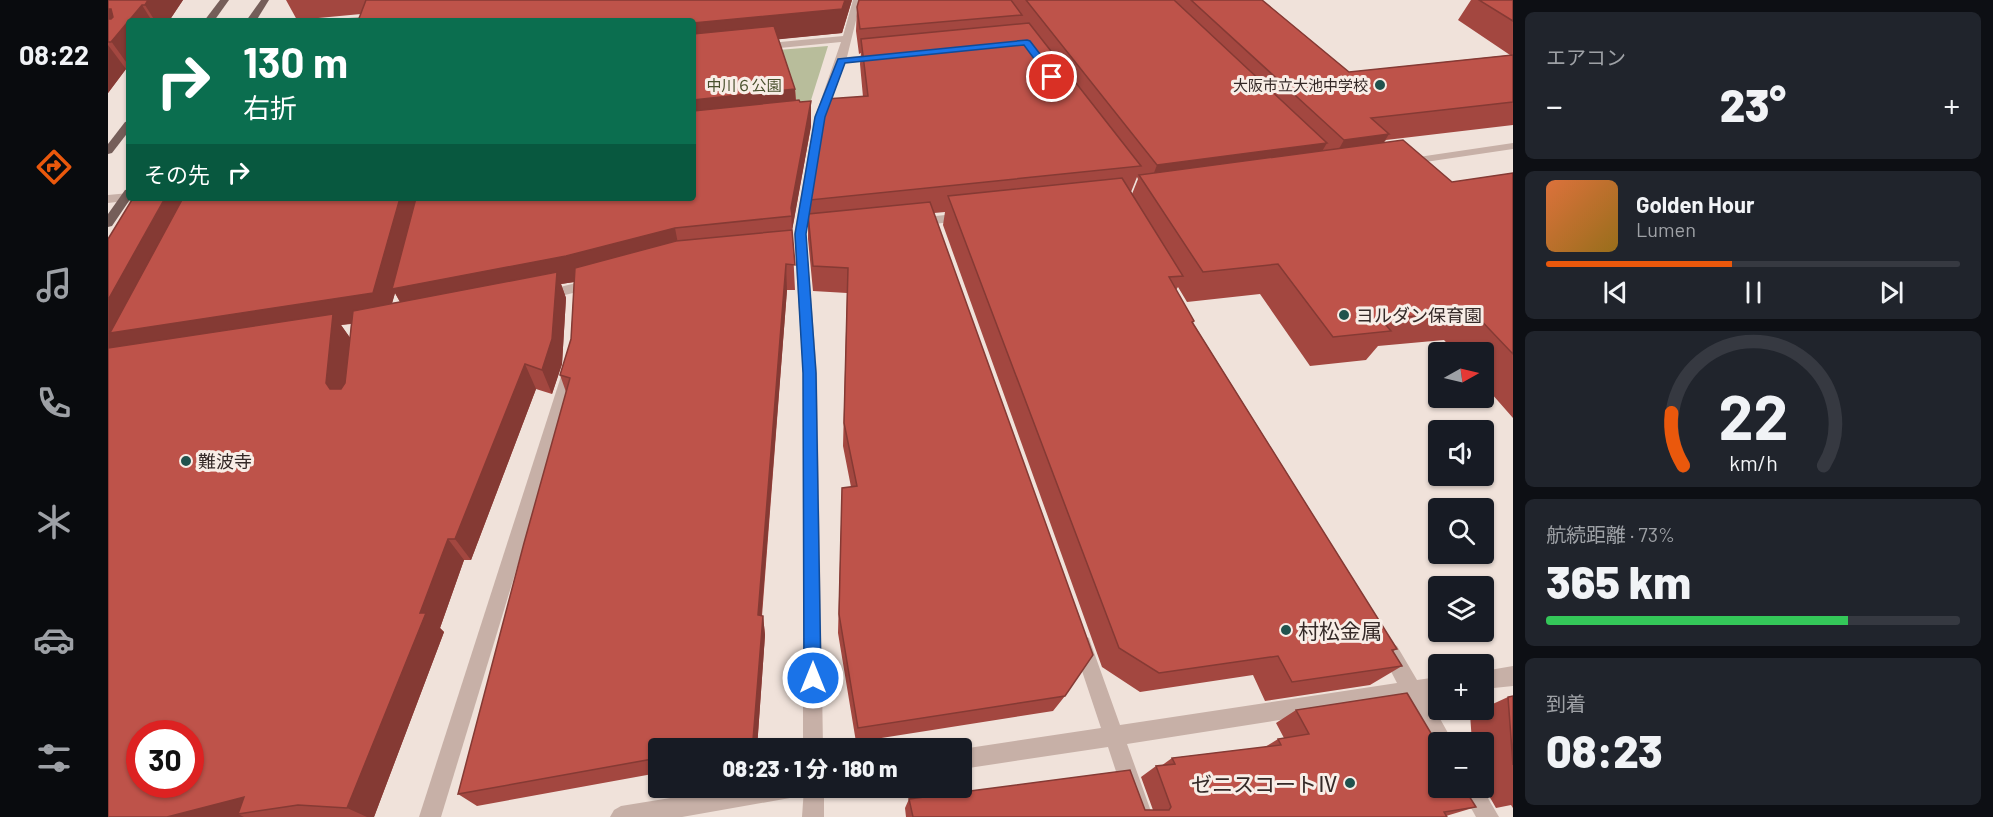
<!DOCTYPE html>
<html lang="ja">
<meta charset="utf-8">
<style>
body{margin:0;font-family:Barlow,"Noto Sans JP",sans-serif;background:#20242c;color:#f1f3f6;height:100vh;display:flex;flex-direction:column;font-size:22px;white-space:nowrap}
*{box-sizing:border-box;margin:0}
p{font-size:20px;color:#9ea1a6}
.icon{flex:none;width:33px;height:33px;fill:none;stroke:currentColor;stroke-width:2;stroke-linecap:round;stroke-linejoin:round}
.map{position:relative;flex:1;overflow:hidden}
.side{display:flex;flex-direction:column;gap:12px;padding:12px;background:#0d0f14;width:480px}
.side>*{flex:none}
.banner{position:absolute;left:18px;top:18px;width:570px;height:183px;border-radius:6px;box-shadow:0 2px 4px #0004;background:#0b6e4f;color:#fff;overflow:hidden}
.needle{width:39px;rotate:82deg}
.tools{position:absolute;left:1320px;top:342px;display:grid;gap:12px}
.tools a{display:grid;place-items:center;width:66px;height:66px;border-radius:6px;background:#171b24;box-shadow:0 2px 4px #0004;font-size:30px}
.speed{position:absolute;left:18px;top:720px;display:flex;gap:12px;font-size:30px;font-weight:700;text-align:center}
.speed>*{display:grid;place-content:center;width:78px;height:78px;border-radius:50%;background:#171b24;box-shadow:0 2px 4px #0004;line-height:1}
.speed .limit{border:9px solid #d22;background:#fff;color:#111}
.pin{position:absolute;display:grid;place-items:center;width:51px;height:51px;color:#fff;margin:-26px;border:3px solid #fff;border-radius:50%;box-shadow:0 2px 6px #0007}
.me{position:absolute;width:66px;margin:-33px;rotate:0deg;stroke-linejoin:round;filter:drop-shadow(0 0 4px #0008)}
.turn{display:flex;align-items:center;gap:21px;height:126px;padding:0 18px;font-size:27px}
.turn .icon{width:78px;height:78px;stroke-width:2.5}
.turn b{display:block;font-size:42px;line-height:51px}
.then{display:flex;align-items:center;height:57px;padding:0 18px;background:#0003;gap:12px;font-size:22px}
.big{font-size:45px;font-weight:800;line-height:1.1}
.side .tile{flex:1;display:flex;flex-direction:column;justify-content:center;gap:9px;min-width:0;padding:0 21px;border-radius:9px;background:#20242c}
.side .dial{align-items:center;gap:0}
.dial svg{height:156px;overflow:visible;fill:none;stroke:#363941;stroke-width:7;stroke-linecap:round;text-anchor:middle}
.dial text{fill:#f1f3f6;stroke:none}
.song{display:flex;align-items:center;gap:18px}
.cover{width:72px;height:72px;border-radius:9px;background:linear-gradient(135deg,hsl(20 70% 55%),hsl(40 70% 35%))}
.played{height:6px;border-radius:3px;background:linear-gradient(90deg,#ea580c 45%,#363941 45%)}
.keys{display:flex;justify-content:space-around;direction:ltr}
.heat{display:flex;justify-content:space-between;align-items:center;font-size:33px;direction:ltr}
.charge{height:9px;border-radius:4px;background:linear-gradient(90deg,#34c759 73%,#363941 0)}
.trip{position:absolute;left:540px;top:738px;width:324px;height:60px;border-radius:6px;background:#171b24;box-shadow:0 2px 4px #0004;font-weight:800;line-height:60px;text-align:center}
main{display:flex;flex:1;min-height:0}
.tabs{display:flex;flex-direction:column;width:108px;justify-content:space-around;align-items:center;background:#090b0e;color:#9ea1a6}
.tabs .icon{width:42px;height:42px}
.tabs .current{color:#ea580c}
.tabs b{font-size:27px;color:#f1f3f6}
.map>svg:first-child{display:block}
.green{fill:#b8bd9b}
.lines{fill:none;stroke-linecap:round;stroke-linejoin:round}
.minor{fill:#c7b0a7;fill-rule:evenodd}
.primary{fill:#755e59;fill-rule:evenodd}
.wall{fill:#a34740;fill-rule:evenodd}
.shaded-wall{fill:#853a34}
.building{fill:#be534a;stroke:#853a34;stroke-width:1.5;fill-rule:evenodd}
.route{fill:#1a73e8;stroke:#114b97;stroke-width:1.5}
.poi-dot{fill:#20524d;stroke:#f8ede6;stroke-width:2}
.labels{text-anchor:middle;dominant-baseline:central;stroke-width:6;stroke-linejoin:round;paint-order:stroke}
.far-park-label{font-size:15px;fill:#49502d;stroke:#f8ede6}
.far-poi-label{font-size:15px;fill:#342927;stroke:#f8ede6;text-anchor:end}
.poi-label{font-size:18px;fill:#342927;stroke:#f8ede6;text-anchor:start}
.near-poi-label{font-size:21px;fill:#342927;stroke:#f8ede6;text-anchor:start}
</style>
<main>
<nav class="tabs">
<b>08:22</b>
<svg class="icon current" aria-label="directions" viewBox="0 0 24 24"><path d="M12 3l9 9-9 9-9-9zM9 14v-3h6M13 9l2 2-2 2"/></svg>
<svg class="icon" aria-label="music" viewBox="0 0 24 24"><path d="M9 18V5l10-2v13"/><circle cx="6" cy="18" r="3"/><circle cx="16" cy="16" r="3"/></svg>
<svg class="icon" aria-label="phone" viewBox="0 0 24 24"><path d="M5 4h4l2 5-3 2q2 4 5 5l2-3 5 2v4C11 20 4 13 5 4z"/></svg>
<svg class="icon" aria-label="climate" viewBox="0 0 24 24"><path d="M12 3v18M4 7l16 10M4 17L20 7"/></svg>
<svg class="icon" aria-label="car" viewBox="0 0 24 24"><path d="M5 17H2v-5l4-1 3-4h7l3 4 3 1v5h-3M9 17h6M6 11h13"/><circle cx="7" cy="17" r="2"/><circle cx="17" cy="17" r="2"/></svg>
<svg class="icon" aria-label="filters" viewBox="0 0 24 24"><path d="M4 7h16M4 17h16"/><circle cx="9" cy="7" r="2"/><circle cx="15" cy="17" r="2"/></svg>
</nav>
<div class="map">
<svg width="1405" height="817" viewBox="0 0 1405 817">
<rect width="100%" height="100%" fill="#f0e2da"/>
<path class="green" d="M 720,46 L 699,113 L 594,56 Z"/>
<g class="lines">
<g class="minor">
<path d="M 745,0 L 753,0 L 739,57 L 772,54 L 777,57 L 772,60 L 737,63 L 717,117 L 698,234 L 709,373 L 715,748 L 695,748 L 695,373 L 686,234 L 707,117 L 733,42 L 651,50 L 646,47 L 651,44 L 735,36 Z"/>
<path d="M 270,15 L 273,16 L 273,20 L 235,21 L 240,18 Z"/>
<path d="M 1405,143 L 1405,149 L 1297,165 L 1291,162 L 1297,159 Z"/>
<path d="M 21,193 L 21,198 L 26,198 L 25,200 L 0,203 L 0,195 Z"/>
<path d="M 856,213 L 862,217 L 860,220 L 809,226 L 803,222 L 809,218 Z"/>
<path d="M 484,279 L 491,284 L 489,287 L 437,300 L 430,295 L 432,292 Z"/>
<path d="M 463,362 L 470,367 L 333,817 L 311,817 L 456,367 Z"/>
<path d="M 974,635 L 981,638 L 983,644 L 1012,725 L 1289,683 L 1273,652 L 1275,646 L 1282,643 L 1289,646 L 1309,680 L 1330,677 L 1330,695 L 1320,697 L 1345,742 L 1330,742 L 1330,750 L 1328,749 L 1300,700 L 1019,744 L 1045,817 L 1023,817 L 1000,747 L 854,769 L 854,749 L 993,728 L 965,644 L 967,638 Z"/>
<path d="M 1405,666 L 1405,686 L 1376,689 L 1376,671 Z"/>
<path d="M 624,788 L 692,788 L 689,795 L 682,798 L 574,817 L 502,817 L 506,810 L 513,806 Z"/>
<path d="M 696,788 L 716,788 L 716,817 L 694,817 Z"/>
<path d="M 1352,788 L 1374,788 L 1391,817 L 1368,817 Z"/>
</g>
<g class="primary">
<path d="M 112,0 L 121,0 L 106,21 L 96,21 Z"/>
<path d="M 153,0 L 161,0 L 148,21 L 138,21 Z"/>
<path d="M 21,121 L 21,131 L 4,153 L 0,154 L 0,144 L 17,122 Z"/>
<path d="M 21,189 L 21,198 L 23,198 L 4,226 L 0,227 L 0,214 L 17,190 Z"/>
</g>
</g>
<g class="wall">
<path d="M 0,0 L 75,0 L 61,21 L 21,21 L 21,68 L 18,69 L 0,93 Z"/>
<path d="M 178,0 L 744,0 L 734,33 L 670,39 L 687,89 L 688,100 L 703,126 L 684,230 L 687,290 L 679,290 L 654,616 L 655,616 L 657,635 L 649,748 L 550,748 L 550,773 L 369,806 L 350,794 L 458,392 L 452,375 L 463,339 L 466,282 L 453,284 L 458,298 L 454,364 L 444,394 L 428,389 L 363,560 L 356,560 L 332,628 L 336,632 L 266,817 L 0,817 L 0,239 L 585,198 L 253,14 L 189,20 ZM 287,293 L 292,302 L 284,303 ZM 243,324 L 242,338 L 233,325 Z"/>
<path d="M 751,0 L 1154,0 L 1241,72 L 1402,55 L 1350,20 L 1363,0 L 1405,0 L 1405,125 L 1278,140 L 1276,142 L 1344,182 L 1405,173 L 1405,418 L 1376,385 L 1376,352 L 1347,352 L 1336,340 L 1270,346 L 1258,360 L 1202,366 L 1152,294 L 1079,302 L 1070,287 L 1068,290 L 1086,321 L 1085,323 L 1289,649 L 1285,651 L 1294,666 L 1262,685 L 1157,701 L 1145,675 L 1032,692 L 994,667 L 835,225 L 837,212 L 826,213 L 957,696 L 945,711 L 748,742 L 730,633 L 734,488 L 743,487 L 735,446 L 739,293 L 705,291 L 700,239 L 700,214 L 702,214 L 702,200 L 755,97 L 752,64 L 753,53 L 751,54 L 748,31 L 749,7 ZM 1029,177 L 1030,179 L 1024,194 L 1023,192 Z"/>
<path d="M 1405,696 L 1405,808 L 1403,805 L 1388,808 L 1376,787 L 1376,742 L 1364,742 L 1362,714 L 1371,710 L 1376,710 L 1376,708 L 1400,697 Z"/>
<path d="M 1188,710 L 1368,807 L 1338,816 L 1339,817 L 798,817 L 797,808 L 801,799 L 1045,810 L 1033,777 L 1048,766 L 1053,766 L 1064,758 L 1157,747 L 1170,739 L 1176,738 L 1168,723 Z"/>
</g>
<g class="shaded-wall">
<path d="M 40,0 L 75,0 L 61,21 L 47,21 L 37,5 Z"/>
<path d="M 737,0 L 744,0 L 734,33 L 585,48 L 585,23 Z"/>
<path d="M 34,5 L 44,21 L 21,21 L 21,66 L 0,37 L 0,9 Z"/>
<path d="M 0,45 L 18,69 L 0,93 Z"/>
<path d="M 687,89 L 688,114 L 585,126 L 585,100 Z"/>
<path d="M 703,101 L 703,126 L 684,231 L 683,208 Z"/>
<path d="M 1281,134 L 1265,160 L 1221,166 L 1236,140 Z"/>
<path d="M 1219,143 L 1204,168 L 1040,188 L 1049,165 Z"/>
<path d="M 57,198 L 311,198 L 567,228 L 572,254 L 466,282 L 453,284 L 458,298 L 454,364 L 444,394 L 434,370 L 299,314 L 287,293 L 280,318 L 233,325 L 243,339 L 237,407 L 0,363 L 0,300 Z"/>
<path d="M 678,264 L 679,290 L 652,634 L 650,615 Z"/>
<path d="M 417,364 L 428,389 L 363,560 L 347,539 Z"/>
<path d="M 340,539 L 356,560 L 332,628 L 336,632 L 266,817 L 259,817 L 239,808 Z"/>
<path d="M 655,616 L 657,635 L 649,748 L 647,748 L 645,740 Z"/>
<path d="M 136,797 L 130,814 L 136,817 L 59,817 Z"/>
</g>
<g class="building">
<path d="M 0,0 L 40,0 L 37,5 L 34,5 L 3,42 L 0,42 L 0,19 L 3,19 L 5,17 L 3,9 L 0,9 Z"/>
<path d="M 258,0 L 737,0 L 734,9 L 585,23 L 585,21 L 250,21 Z"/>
<path d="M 751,0 L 903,0 L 914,15 L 752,29 L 749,7 Z"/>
<path d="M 918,0 L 1066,0 L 1219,143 L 1049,165 Z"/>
<path d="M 1083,0 L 1154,0 L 1241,72 L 1405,55 L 1405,102 L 1263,118 L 1281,134 L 1236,140 Z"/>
<path d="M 1371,0 L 1405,0 L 1405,21 Z"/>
<path d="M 921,23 L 1033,166 L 702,200 L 718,99 L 760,96 L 753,39 Z"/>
<path d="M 666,26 L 687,89 L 585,100 L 585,34 Z"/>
<path d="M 691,100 L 692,102 L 703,101 L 683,208 L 684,216 L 567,228 L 458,256 L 284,289 L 308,198 L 585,198 L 585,111 Z"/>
<path d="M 1295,140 L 1344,182 L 1405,173 L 1405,354 L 1364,311 L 1273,319 L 1283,331 L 1225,337 L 1170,264 L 1095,272 L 1031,175 Z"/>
<path d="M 1014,178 L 1075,276 L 1061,277 L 1086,321 L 1084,322 L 1289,649 L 1284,650 L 1294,666 L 1184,682 L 1170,656 L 1051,673 L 1011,648 L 840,196 Z"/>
<path d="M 25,198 L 57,198 L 0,300 L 0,239 Z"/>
<path d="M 75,198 L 292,198 L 265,293 L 2,333 Z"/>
<path d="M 822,202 L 985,655 L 957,696 L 750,728 L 731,614 L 734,488 L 749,486 L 736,423 L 740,268 L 705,266 L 700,214 Z"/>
<path d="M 684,230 L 687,265 L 678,264 L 650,615 L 655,616 L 645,740 L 601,748 L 550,748 L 550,758 L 350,794 L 416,543 L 462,378 L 452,375 L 463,339 L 467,268 L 568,241 Z"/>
<path d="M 449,272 L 444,339 L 434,370 L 417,364 L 347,539 L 340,539 L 312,613 L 318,613 L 239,808 L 190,805 L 130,814 L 136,797 L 59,817 L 0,817 L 0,348 L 225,314 L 218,383 L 222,389 L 233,389 L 237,383 L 245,311 ZM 32,734 L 82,734 L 82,784 L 32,784 Z"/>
<path d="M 1299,693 L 1330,745 L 1330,788 L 1356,788 L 1368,807 L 1336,812 L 1339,817 L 805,817 L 801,799 L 1022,770 L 1037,810 L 1061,810 L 1063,807 L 1048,766 L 1067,764 L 1064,758 L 1173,745 L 1170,739 L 1201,734 L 1188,710 Z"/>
<path d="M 1405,696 L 1405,765 L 1400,697 Z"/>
</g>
<path class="route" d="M 919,40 L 922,41 L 948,75 L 948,79 L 941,79 L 916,45 L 737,63 L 717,117 L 698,234 L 708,373 L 713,678 L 711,684 L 705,687 L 698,684 L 696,678 L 695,373 L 687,234 L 707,117 L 730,59 Z"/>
<g class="poi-dot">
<circle cx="1272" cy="85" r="6"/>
<circle cx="1236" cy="315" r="6"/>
<circle cx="78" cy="461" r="6"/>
<circle cx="1178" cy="630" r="6"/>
<circle cx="1242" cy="783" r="6"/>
</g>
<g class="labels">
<g class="far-park-label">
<text x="636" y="85">中川６公園</text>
</g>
<g class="far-poi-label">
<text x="1260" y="85">大阪市立大池中学校</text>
</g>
<g class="poi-label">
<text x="1248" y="315">ヨルダン保育園</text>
<text x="90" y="461">難波寺</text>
</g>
<g class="near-poi-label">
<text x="1190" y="630">村松金属</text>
<text x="1230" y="783" text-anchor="end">ゼニスコートⅣ</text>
</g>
</g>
</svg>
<div class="tools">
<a><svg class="needle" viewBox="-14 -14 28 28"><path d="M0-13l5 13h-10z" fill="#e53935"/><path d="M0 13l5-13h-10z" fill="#9ea1a6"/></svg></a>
<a><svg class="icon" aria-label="sound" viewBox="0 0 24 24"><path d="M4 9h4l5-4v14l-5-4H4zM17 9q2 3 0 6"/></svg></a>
<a><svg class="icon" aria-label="search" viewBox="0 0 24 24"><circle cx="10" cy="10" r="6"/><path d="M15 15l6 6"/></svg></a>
<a><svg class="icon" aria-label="layers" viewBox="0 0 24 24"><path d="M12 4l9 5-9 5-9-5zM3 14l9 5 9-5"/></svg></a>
<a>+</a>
<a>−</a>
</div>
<div class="speed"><div class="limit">30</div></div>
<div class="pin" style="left:944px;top:77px;background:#d93025"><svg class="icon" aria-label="arrive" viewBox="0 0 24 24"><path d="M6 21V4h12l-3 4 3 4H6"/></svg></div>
<svg class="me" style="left:705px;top:678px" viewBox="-20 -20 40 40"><circle r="17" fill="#1a73e8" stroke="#fff" stroke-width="3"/><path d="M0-11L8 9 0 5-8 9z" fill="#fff"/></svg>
<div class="trip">08:23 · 1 分 · 180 m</div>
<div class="banner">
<div class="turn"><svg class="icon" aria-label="right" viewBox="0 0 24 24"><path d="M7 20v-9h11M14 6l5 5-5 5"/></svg><div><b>130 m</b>右折</div></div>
<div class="then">その先<svg class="icon" aria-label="right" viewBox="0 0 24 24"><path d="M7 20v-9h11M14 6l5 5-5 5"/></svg></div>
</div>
</div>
<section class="side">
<div class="tile"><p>エアコン</p>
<div class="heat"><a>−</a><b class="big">23°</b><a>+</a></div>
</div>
<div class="tile">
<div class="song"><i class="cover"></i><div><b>Golden Hour</b><p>Lumen</p></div></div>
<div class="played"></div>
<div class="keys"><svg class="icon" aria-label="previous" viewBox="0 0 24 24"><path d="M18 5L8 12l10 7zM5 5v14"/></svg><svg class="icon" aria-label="pause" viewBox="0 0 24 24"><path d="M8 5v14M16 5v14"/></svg><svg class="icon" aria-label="next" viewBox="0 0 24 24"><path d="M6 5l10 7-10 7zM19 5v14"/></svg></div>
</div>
<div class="tile dial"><svg viewBox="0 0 100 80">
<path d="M14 69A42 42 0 1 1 86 69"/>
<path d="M14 69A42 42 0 0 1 8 42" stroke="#ea580c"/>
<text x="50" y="56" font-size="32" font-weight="700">22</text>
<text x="50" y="72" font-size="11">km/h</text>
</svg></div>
<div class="tile"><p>航続距離 · 73%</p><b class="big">365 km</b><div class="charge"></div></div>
<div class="tile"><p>到着</p><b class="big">08:23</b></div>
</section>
</main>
